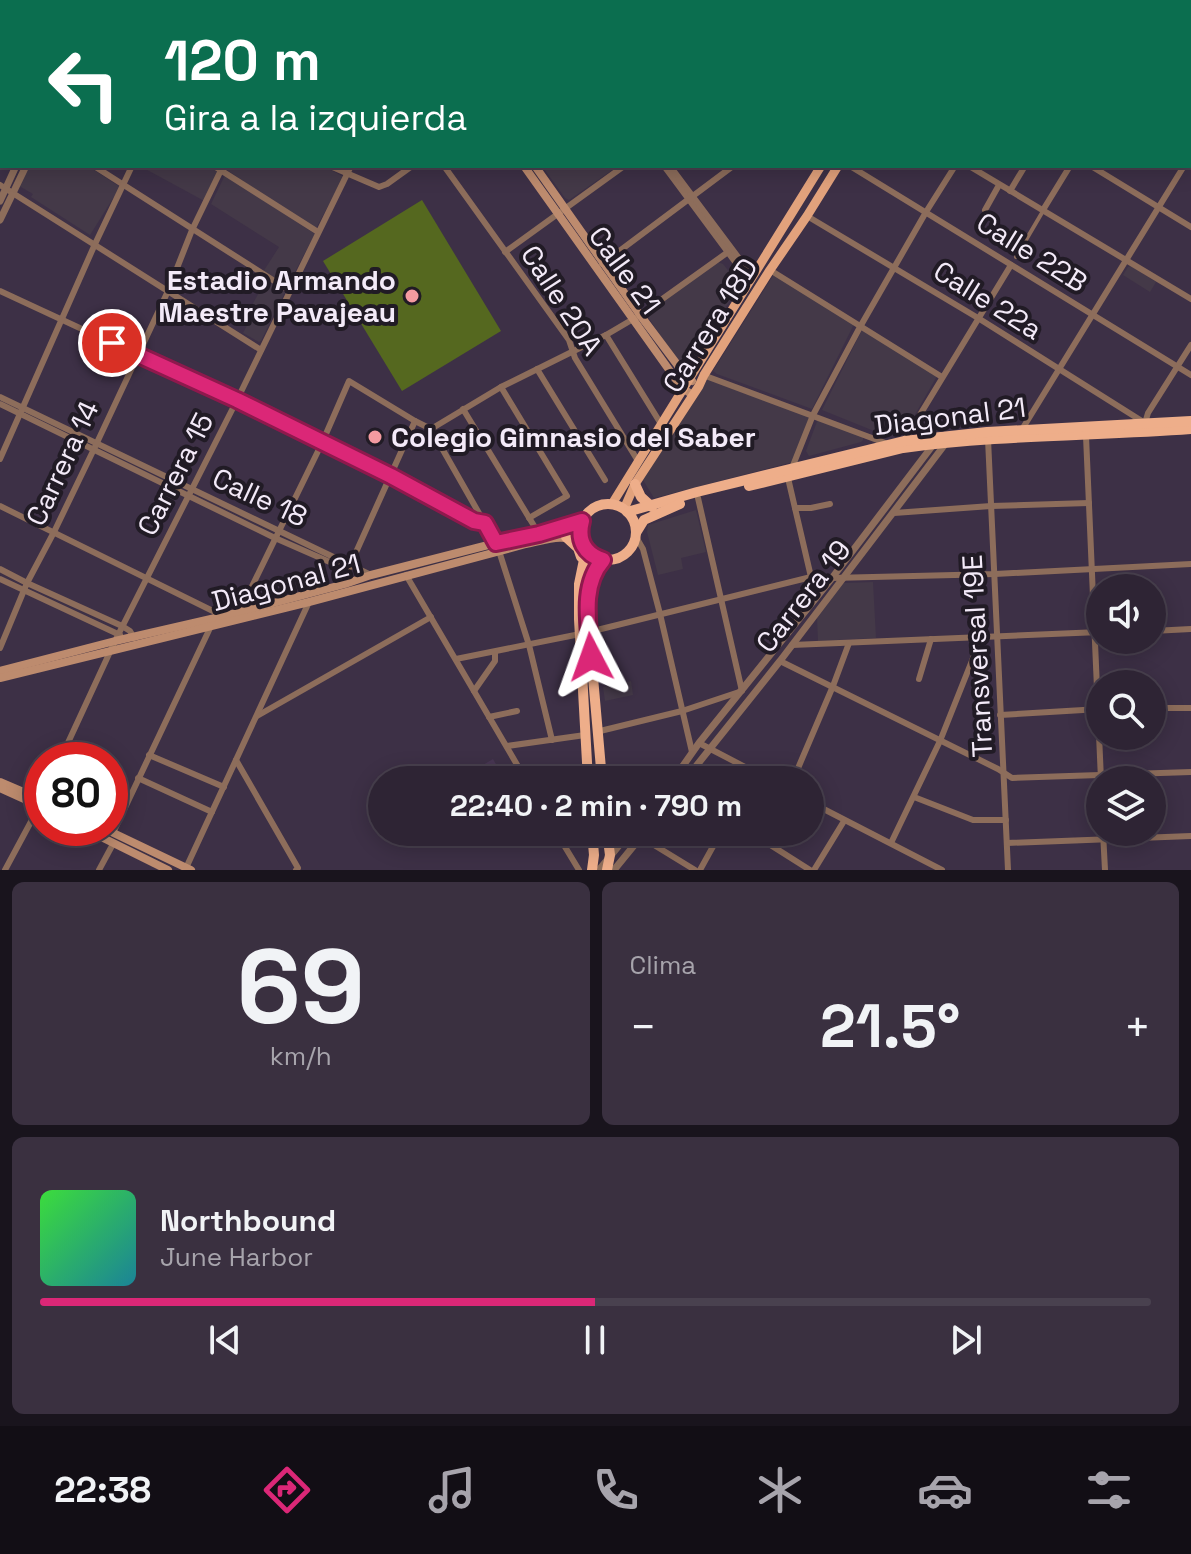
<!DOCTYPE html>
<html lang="es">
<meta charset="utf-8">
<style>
body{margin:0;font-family:"Space Grotesk",sans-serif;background:#3a3040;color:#f1f3f6;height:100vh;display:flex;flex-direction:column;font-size:30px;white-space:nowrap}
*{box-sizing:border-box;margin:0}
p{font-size:26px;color:#a7a4ac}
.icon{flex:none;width:44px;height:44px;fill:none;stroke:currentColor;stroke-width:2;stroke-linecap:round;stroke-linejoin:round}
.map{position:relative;height:870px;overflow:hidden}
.panel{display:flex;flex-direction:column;gap:12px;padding:12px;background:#19141d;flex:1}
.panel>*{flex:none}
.banner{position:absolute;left:0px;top:0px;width:1192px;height:168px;box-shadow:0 4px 20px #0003,0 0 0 2px #49414f;background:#0b6e4f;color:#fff;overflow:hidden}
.fabs{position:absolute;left:1086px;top:574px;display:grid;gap:16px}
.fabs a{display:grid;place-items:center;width:80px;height:80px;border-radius:50%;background:#2e2434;box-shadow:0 4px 20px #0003,0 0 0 2px #49414f;font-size:40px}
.speed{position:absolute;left:24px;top:742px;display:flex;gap:16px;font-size:40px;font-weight:700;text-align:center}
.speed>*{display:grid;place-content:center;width:104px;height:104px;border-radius:50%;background:#2e2434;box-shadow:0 4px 20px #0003,0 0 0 2px #49414f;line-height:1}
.speed .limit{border:12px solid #d22;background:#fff;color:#111}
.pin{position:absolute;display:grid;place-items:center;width:68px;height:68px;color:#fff;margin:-34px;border:4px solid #fff;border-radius:50%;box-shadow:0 2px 8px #0007}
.me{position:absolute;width:88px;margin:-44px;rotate:356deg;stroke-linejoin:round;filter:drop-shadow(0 0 6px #0008)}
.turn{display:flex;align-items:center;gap:28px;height:168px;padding:0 32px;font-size:36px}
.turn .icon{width:104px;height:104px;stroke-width:2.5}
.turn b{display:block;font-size:56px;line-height:68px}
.big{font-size:60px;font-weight:700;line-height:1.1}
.panel .widget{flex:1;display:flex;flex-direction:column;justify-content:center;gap:12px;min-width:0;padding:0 28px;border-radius:12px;background:#3a3040}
.panel .dial{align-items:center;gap:0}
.dial b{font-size:104px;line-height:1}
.song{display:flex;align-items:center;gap:24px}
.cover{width:96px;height:96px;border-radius:12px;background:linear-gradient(135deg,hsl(120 70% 55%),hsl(190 70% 35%))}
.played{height:8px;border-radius:4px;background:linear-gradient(90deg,#db2777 50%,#49414f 50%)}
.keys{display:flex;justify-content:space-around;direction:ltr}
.heat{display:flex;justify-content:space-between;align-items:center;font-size:44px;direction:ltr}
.panel .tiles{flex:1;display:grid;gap:12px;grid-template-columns:1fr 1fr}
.widget:last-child{grid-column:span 2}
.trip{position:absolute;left:368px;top:766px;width:456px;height:80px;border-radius:40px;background:#2e2434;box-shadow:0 4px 20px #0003,0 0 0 2px #49414f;font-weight:700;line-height:80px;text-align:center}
.menu{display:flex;height:128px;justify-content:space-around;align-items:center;background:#120e15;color:#a7a4ac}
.menu .icon{width:56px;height:56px}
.menu .current{color:#db2777}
.menu b{font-size:36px;color:#f1f3f6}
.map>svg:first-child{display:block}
.commercial{fill:#443948}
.built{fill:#483653}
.pitch{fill:#55681f}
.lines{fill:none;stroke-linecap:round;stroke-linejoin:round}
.pedestrian{stroke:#8d6d5b;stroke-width:4}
.minor{stroke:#8d6d5b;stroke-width:6}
.tertiary{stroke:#8d6d5b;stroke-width:7}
.secondary{stroke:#bd8b6e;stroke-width:8}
.primary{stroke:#e2a27c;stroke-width:9}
.trunk{stroke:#eeae8a;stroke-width:10}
.route-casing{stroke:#8e194d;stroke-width:20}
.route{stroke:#db2777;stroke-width:14}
.poi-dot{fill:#f49aa0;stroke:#211b25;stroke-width:3}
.labels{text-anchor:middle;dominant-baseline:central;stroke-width:8;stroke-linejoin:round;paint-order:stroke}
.street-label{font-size:28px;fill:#f3eaf8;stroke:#211b25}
.poi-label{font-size:28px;font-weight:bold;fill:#f3eaf8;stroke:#211b25;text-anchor:end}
</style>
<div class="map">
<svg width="1191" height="870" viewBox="0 0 1191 870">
<rect width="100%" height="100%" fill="#3d3046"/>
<g class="commercial">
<path d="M 25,166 L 88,166 L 120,187 L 90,235 L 31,197 L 33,194 L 14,183 Z"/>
<path d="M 140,166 L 211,166 L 222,173 L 208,203 Z"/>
<path d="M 228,166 L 323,166 L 344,177 L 315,230 L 227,170 Z"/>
<path d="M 542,166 L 618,166 L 569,200 L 565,198 Z"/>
<path d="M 225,175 L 315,234 L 287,287 L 263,272 L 279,247 L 211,204 Z"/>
<path d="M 718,262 L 723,264 L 739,284 L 738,288 L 687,368 L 684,369 L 680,365 L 648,317 L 648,312 Z"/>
<path d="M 1131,266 L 1156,282 L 1150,292 L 1123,275 L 1128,267 Z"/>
<path d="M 774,274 L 854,324 L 812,409 L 717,374 L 713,371 Z"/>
<path d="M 266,280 L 285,292 L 261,341 L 259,342 L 243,333 L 255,310 L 251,307 Z"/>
<path d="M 862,330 L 937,376 L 905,432 L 901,434 L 884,435 L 822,410 Z"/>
<path d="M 708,380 L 808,416 L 809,418 L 793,462 L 654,498 L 643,480 L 704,381 Z"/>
<path d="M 818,419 L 863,436 L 863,440 L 861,442 L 809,456 L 806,451 Z"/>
<path d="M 696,510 L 706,552 L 681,558 L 683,569 L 658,575 L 647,532 L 648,525 Z"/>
<path d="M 873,582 L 876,638 L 818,641 L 817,617 L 843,583 Z"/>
<path d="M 631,681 L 633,695 L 605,701 L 603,687 Z"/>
</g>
<path class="built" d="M 493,759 L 505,780 L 458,780 Z"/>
<path class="pitch" d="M 422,200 L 501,331 L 402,391 L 323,261 Z"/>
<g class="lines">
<path class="pedestrian" d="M 1016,257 L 1043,211"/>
<g class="minor">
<path d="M 19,0 L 22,2"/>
<path d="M 145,0 L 148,2"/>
<path d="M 546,0 L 548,2"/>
<path d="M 554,0 L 556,2"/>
<path d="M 693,0 L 697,2"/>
<path d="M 806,0 L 809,2"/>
<path d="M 1068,0 L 1071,2"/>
<path d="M 94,2 L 95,0"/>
<path d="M 208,2 L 209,0"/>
<path d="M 273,2 L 276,0"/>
<path d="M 597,2 L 598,0"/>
<path d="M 711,2 L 712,0"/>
<path d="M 826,2 L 827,0"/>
<path d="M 1058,2 L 1059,0"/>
<path d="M 1171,2 L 1173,0"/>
<path d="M 0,56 L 2,57"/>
<path d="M 1190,74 L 1191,75"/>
<path d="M 0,148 L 2,149"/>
<path d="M 1190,156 L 1191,154"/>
<path d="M 94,166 L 290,291"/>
<path d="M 214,166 L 318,232"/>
<path d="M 330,166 L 379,187 L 387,184 L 412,166"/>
<path d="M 444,166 L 569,340 L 575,358 L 638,461"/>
<path d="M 664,166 L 750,282"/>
<path d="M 670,166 L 753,277"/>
<path d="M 850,166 L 1191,375"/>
<path d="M 969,166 L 1191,299"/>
<path d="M 1091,166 L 1191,227"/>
<path d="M 0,185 L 261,350"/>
<path d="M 1010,191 L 1025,166"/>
<path d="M 985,210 L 999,185"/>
<path d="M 1043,210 L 1070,166"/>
<path d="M 807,216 L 978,318 L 1145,423 L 1148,413 L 1191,345"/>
<path d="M 505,252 L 624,166"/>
<path d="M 602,264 L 733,166"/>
<path d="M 770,270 L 942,377"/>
<path d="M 0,291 C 159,365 319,438 474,521 L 485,523"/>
<path d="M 606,335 L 661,424"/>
<path d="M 537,369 L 605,480"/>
<path d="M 703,375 L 888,444"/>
<path d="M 501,387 L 567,496 L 529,518"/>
<path d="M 0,397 L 371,575"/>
<path d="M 0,404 L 275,538 L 348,570"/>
<path d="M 463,409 L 539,534"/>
<path d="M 431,429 L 501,387 L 606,335 L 640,315 L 728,252"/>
<path d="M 1021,431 L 1184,166"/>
<path d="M 1086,436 L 1101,780"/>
<path d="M 988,439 L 1008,870"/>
<path d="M 904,441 L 1011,265"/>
<path d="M 0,459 L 95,244 L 132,166"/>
<path d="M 0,506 L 223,616"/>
<path d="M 795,508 L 811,508 L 830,504"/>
<path d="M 894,513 L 991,506 L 1089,503"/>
<path d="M 636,537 L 643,549 L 660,614 L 692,752"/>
<path d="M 499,551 L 529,645 L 552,740"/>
<path d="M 0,569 L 27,583 L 122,626 L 130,631 L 134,638"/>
<path d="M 406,575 L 526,780"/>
<path d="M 811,577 L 788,478 L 813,415 L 860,327 L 926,212 L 955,166"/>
<path d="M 0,579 L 120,635"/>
<path d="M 345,584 L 348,570 L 415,421"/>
<path d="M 239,613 L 322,443 L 349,381 L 415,421 L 431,429 L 496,543"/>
<path d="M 1152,631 L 1191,629"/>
<path d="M 589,632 L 811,577 L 832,578 L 995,574 L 1191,564"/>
<path d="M 792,645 L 1100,632"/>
<path d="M 0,648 L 27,583 L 54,532 L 94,449 L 168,291 L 192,230 L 223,166"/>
<path d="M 456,659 L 580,634"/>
<path d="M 780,661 L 998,769 L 1012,778 L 1191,772"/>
<path d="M 919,679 L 931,639"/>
<path d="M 474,691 L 495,661 L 495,652"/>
<path d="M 1152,708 L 1191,708"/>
<path d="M 1000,715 L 1100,709"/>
<path d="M 257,716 L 431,617"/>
<path d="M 489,717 L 517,711"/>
<path d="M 596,732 L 682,711 L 742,691 L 698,498"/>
<path d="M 699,743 L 770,780"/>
<path d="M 507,746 L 585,735"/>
<path d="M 149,755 L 224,787"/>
<path d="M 60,760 L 115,641 L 237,400 L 351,166"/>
<path d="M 236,760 L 298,868 L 296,870"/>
<path d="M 138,778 L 212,812"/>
<path d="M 793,780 L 833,686 L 849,643"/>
<path d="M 914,797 L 973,820 L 1006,820"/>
<path d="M 810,802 L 942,870"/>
<path d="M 556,832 L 579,870"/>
<path d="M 750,832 L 810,870"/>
<path d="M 1103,832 L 1105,870"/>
<path d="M 113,833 L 211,626"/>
<path d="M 641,837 L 695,870"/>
<path d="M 891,843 L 940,741 L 981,638"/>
<path d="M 1007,843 L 1191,836"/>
<path d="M 186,868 L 309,602"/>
<path d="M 5,870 L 41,803"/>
<path d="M 99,870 L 113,844"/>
<path d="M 700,870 L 721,832"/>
<path d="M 814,870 L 844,821"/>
</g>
<g class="tertiary">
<path d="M 0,201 L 16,166"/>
<path d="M 0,220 L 26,166"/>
<path d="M 673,780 L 699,743 L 832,578 L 933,445"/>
<path d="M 685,780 L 780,661 L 946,443"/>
<path d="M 599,870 L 630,832"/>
<path d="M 614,870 L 645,832"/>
</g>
<g class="secondary">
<path d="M 406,0 L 407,2"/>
<path d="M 415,0 L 416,2"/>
<path d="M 524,166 L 682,388 L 693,395"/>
<path d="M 535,166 L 640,315 L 688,379 L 692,381"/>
<path d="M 0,671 L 115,641 L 224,616 L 345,584 L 371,575 L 496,543 L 539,534 L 582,521"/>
<path d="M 0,678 L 309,602 L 526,544 C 546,540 564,532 582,544"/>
<path d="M 0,782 L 42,800"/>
<path d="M 0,788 L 42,807"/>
<path d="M 83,828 L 168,870"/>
<path d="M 103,828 L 191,870"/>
</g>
<g class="primary">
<path d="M 922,2 L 923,0"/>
<path d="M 938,2 L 939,0"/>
<path d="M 612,504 L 821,166"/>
<path d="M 624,509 L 635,484 L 699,386 L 704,375 L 770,270 L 807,216 L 838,166"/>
</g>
<g class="trunk">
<path d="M 635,484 L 641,497 L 652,507"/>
<path d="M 749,486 L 903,448 C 998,435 1095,436 1191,429"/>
<circle cx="608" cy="532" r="28"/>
<path d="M 627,512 L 697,492 L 904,441 L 987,432 L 1191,421"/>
<path d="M 636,533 L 644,520 L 680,504"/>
<path d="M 566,537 L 578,548 L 581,557"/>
<path d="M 586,550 L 579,584 L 579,619 L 588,780"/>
<path d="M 602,780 L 588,620 L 588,589 L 591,580 L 594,572 L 603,560"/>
<path d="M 592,870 L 594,855 L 592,832"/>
<path d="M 607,870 L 610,855 L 607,832"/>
</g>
</g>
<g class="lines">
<g class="route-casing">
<path id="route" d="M 112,343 L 237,400 L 391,476 L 474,521 L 485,523 L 496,543 L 539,534 L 582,521 C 577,540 584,554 603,560 C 580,586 589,625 591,657"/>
</g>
<use href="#route" class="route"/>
</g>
<g class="poi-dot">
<circle cx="412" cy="296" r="8"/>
<circle cx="375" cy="437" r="8"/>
</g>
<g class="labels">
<g class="street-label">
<text transform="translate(1032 252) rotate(32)">Calle 22B</text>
<text transform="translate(625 270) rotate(54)">Calle 21</text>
<text transform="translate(562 300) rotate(57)">Calle 20A</text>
<text transform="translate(988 300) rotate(32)">Calle 22a</text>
<text transform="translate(710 325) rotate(-58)">Carrera 18D</text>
<text transform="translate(950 416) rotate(-7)">Diagonal 21</text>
<text transform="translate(62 463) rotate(-65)">Carrera 14</text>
<text transform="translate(175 474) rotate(-63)">Carrera 15</text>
<text transform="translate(260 497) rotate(25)">Calle 18</text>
<text transform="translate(286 582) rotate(-15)">Diagonal 21</text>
<text transform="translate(803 596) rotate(-52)">Carrera 19</text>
<text transform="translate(977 656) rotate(-93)">Transversal 19E</text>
</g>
<g class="poi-label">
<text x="396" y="280">Estadio Armando<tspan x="396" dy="32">Maestre Pavajeau</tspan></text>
<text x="391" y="437" text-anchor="start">Colegio Gimnasio del Saber</text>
</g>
</g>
</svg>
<div class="fabs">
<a><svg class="icon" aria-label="sound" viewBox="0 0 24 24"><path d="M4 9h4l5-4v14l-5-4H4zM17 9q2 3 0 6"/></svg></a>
<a><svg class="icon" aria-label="search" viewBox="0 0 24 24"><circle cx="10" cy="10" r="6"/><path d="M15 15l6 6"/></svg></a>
<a><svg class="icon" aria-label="layers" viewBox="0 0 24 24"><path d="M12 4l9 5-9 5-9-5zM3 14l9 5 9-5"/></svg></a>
</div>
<div class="speed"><div class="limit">80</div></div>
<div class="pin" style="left:112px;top:343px;background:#d93025"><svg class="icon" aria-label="arrive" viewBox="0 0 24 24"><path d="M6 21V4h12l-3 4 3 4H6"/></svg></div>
<svg class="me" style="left:591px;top:657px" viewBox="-20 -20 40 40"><path d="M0-17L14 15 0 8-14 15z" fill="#db2777" stroke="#fff" stroke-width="4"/></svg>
<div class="trip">22:40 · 2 min · 790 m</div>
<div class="banner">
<div class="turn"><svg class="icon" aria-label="left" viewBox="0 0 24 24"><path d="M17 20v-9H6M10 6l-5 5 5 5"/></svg><div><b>120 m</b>Gira a la izquierda</div></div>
</div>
</div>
<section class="panel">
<div class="tiles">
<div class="widget dial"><b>69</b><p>km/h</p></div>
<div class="widget"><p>Clima</p>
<div class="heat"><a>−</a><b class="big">21.5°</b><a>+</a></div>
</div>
<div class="widget">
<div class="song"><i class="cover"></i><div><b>Northbound</b><p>June Harbor</p></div></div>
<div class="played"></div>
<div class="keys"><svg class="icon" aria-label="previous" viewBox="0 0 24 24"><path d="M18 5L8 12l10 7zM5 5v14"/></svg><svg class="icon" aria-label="pause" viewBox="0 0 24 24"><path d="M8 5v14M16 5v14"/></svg><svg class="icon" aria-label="next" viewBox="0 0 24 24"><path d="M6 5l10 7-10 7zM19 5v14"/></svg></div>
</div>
</div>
</section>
<nav class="menu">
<b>22:38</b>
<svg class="icon current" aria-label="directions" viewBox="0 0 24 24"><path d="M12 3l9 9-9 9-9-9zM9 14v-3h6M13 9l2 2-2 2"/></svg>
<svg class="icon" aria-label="music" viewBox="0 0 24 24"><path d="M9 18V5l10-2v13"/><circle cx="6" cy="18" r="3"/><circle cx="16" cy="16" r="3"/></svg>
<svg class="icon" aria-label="phone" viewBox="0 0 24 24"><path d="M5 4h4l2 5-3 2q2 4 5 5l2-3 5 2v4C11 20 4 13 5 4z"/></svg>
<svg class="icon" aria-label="climate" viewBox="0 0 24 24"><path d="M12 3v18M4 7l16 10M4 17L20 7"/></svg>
<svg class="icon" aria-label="car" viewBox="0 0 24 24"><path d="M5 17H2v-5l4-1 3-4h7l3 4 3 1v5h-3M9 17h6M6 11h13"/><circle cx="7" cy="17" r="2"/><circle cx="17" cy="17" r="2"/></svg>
<svg class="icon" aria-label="filters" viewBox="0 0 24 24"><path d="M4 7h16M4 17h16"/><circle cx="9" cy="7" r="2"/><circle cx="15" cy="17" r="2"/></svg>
</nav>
